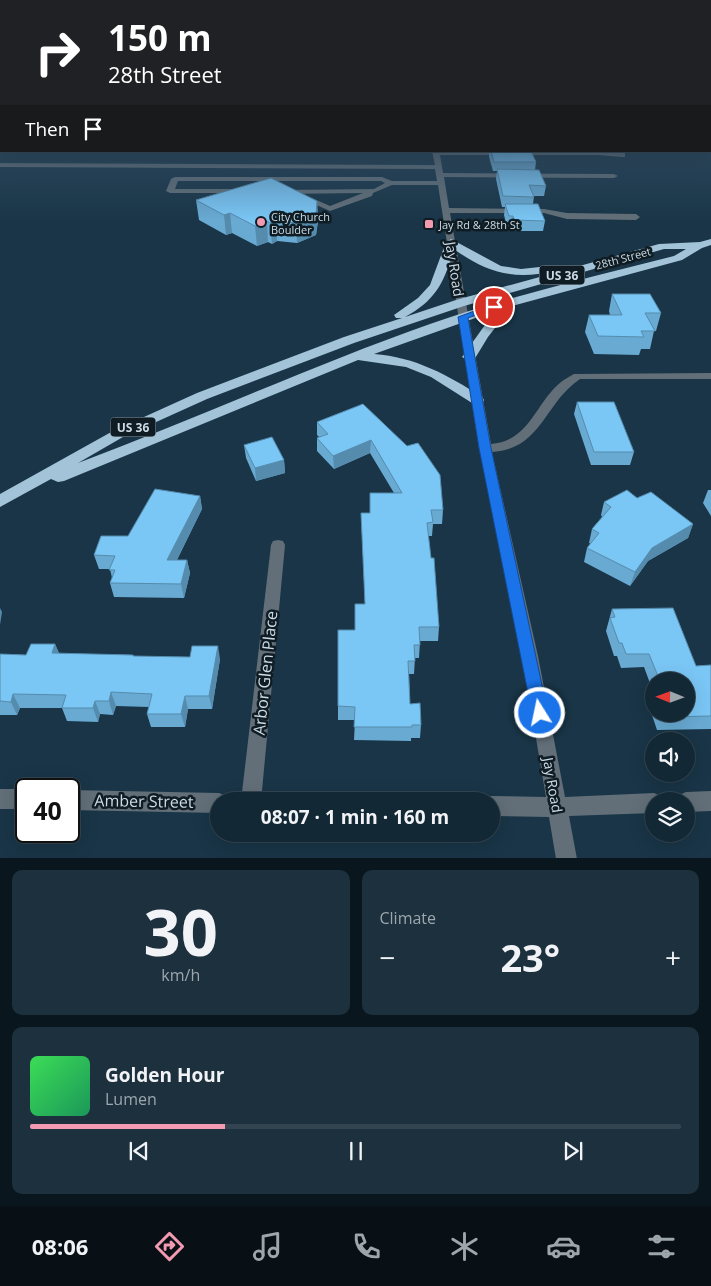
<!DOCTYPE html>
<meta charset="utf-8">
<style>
body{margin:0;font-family:"Open Sans",sans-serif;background:#1c303d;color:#f1f3f6;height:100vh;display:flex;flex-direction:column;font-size:19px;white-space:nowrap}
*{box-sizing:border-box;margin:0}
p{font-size:16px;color:#9da6ad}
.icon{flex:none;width:28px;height:28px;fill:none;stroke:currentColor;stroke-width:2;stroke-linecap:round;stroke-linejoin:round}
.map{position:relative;height:858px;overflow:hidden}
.sheet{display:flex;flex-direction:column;gap:12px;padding:12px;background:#0a161d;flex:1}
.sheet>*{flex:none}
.banner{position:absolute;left:0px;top:0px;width:711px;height:152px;box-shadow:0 5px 20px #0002,0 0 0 1px #324450;background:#202124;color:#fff;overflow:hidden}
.needle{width:32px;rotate:271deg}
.buttons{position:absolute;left:645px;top:672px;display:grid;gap:10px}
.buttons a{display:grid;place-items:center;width:50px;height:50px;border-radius:50%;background:#132835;box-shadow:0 5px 20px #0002,0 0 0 1px #324450;font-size:25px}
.speed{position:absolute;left:15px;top:778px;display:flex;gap:10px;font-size:25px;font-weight:700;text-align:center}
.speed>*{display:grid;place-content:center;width:65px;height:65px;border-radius:50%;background:#132835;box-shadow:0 5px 20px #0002,0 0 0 1px #324450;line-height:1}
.speed .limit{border:2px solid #111;border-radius:8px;background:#fff;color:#111}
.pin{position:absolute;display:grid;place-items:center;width:42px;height:42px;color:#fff;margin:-21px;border:2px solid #fff;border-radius:50%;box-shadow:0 1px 5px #0007}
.me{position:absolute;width:55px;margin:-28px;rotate:350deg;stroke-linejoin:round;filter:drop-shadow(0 0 4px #0008)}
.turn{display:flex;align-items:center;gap:18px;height:105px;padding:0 25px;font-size:22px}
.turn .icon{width:65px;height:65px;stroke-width:2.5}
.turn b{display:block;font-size:35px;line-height:42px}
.then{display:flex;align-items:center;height:48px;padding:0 25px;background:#0003;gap:10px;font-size:19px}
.big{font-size:38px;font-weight:700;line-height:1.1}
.sheet .tile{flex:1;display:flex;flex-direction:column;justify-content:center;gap:8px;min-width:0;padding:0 18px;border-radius:10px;background:#1c303d}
.sheet .dial{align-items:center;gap:0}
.dial b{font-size:65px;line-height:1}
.song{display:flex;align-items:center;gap:15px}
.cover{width:60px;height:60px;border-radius:8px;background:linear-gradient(135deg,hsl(130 70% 55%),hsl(150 70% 35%))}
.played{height:5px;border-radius:2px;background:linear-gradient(90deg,#f29aaf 30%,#324450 30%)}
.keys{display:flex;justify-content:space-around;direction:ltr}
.heat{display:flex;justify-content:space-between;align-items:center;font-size:28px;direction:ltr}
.sheet .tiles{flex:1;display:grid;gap:12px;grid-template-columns:1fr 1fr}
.tile:last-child{grid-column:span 2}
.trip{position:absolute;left:210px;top:792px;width:290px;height:50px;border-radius:25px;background:#132835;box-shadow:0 5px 20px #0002,0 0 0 1px #324450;font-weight:700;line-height:50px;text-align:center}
.dock{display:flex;height:80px;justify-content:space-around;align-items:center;background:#081015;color:#9da6ad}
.dock .icon{width:35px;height:35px}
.dock .current{color:#f29aaf}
.dock b{font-size:22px;color:#f1f3f6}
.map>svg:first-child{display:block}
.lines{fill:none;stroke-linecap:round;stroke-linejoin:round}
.stream{fill:#974d60;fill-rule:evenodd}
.minor{fill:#626f78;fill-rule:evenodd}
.highway{fill:#a2c3d8;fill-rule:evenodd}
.wall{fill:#69aad3}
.shaded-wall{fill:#558bac}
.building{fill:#7ac6f5;stroke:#558bac}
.route{fill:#1a73e8;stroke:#114b97}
.poi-dot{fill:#f29aaf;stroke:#0f1c23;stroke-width:2}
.labels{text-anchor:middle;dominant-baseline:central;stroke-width:5;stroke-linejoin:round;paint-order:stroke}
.far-poi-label{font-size:11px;fill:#cbdbe6;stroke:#0f1c23;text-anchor:start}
.far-street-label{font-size:11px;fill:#cbdbe6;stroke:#0f1c23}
.shield{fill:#0f1c23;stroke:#93a2ac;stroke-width:1}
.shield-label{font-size:12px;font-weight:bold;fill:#cbdbe6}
.street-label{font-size:14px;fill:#cbdbe6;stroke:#0f1c23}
.near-street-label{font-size:16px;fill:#cbdbe6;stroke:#0f1c23}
</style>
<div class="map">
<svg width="711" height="859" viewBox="0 0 711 859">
<rect width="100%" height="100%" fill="#193547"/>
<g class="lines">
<rect class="stream" x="710" y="138" width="1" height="3"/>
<g class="minor">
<rect x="710" y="122" width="1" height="5"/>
<path d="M 432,151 L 603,151 L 625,153 L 625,157 L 622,157 L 599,155 L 440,155 L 443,173 L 614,174 L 618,176 L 614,178 L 444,177 L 449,208 L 544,209 L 567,213 L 636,214 L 640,217 L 636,220 L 567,219 L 544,213 L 450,213 L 491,444 C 530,441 535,403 561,382 C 565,379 570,376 574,374 L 711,373 L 711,379 L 580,379 C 544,403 542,449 492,452 L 538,656 L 565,797 L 654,793 L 661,796 L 663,801 L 654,801 L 654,813 L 569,816 L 577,859 L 556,859 L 549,817 L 491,816 L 491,801 L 483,801 L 491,796 L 546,797 L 522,656 L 479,448 L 438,185 L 392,185 L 373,193 L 372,196 L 330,211 L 298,197 L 305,195 L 330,206 L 363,193 L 281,194 L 277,192 L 281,190 L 374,189 L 385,183 L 381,181 L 178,181 L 175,189 L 243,189 L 247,191 L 243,193 L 170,193 L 166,191 L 171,179 L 175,177 L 382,177 L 392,181 L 437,181 L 435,169 L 0,167 L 0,163 L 435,165 Z"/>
<path d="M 278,540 L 283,541 L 285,545 L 261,801 L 241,801 L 271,545 L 273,541 Z"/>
<rect x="0" y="789" width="26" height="20"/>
<path d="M 69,790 L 219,793 L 226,796 L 228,801 L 219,801 L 219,813 L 69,810 Z"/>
<path d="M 711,791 L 711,811 L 686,812 L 686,801 L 676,801 L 679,795 L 686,792 Z"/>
</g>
<path class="highway" d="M 451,239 L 501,266 L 521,269 L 549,266 L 555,269 L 553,271 C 515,281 485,272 454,249 C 444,283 436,300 405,317 L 456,300 L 659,244 L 700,242 L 711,239 L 711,245 L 702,248 L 682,260 L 512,306 L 488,337 L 474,360 L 469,361 L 462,357 L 495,311 L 374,354 C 415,357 448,375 482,397 L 484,400 L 482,403 L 472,403 L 431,377 L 406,367 L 358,360 L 64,481 L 58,482 L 51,479 L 0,507 L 0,494 L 113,431 L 197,393 L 344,337 L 402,318 L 396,318 L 394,315 L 418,298 L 430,285 L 446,242 ZM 664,249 L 686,249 L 674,256 C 592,277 510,296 430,324 C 311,366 196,419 78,463 L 123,437 L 207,399 L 354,343 L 464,306 Z"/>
</g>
<g class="wall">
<path d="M 489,151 L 531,151 L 536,162 L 535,170 L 546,186 L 544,196 L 534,196 L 533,204 L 545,221 L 543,231 L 513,231 L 511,227 L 507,227 L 504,215 L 505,207 L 502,207 L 496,179 L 497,171 L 493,171 L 489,157 Z"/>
<path d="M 196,200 L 317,201 L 318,221 L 316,235 L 297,243 L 277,241 L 272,244 L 268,242 L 257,246 L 232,233 L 226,235 L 199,220 Z"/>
<path d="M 612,294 L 661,313 L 656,331 L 654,331 L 650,349 L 641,349 L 639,355 L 594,354 L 585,332 L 589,315 L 610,315 L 609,311 Z"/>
<path d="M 577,402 L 634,452 L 630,465 L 591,465 L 574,414 Z"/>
<path d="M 363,404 L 443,510 L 442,524 L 433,524 L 432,536 L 428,536 L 439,627 L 438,641 L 420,641 L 419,658 L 415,658 L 414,674 L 409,674 L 410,704 L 421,725 L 420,738 L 411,738 L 411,741 L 354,740 L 355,720 L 338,720 L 338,706 L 355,630 L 365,604 L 361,513 L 370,513 L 370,493 L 394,493 L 370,453 L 334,469 L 317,451 L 317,438 L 319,437 L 317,435 L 317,422 Z"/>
<path d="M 244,445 L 284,460 L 285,473 L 256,481 L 246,458 Z"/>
<path d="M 708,490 L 711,490 L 711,516 L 703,503 Z"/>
<path d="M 200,496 L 202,509 L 177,560 L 187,560 L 190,573 L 184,598 L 114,597 L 110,583 L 112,578 L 110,569 L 99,569 L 94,555 Z"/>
<path d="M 637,498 L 693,524 L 688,538 L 648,561 L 630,586 L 584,562 L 587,548 L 591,544 L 589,543 L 592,529 L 602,517 L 601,515 L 604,502 Z"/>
<path d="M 612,609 L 696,666 L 711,665 L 711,729 L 657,730 L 650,709 L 654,700 L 654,714 L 686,714 L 686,681 L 654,681 L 654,694 L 644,667 L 621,668 L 617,656 L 614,656 L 606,631 Z"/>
<path d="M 55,644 L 59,654 L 133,655 L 134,656 L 220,659 L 212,709 L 188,709 L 185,727 L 151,727 L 147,714 L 149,707 L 116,706 L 113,715 L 100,714 L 98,722 L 67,721 L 62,708 L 20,708 L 17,715 L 0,715 L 0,654 L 26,655 Z"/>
</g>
<g class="shaded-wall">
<path d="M 317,201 L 318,221 L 316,235 L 297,243 L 296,223 Z"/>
<path d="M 230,213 L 232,233 L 226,235 L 224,215 Z"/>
<path d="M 267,221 L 268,242 L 257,246 L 255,226 Z"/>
<path d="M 276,221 L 277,241 L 272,244 L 270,223 Z"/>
<path d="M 371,440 L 370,453 L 334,469 L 333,456 Z"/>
<path d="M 284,460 L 285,473 L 256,481 L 255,468 Z"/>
<path d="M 200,496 L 202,509 L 170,573 L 167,560 Z"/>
<path d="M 693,524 L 688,538 L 648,561 L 630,586 L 635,572 L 652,548 Z"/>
<path d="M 187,560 L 190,573 L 184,598 L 181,584 Z"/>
<path d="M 0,608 L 2,612 L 0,625 Z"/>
<path d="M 55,644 L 61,657 L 52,653 Z"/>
<path d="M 218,646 L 220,659 L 212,709 L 209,696 Z"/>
<path d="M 111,692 L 116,706 L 113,715 L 109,701 Z"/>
<path d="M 13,694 L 20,708 L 17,715 L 11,702 Z"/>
<path d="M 185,696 L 188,709 L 185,727 L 181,714 Z"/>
<path d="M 95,701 L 100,714 L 98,722 L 93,708 Z"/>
</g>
<g class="building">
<path d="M 491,151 L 531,151 L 536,162 L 494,162 Z"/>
<path d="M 497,169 L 539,170 L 546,186 L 529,185 L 534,197 L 503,196 Z"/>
<path d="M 271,178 L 317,201 L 316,215 L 296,223 L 276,221 L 270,223 L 267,221 L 255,226 L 230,213 L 224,215 L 196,200 Z"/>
<path d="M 505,204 L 538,204 L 545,221 L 514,220 L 513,216 L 509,216 Z"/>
<path d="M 612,294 L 650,294 L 661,313 L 645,313 L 655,331 L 641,331 L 644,337 L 598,336 L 589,315 L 622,315 Z"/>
<path d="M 577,402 L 614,402 L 634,452 L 594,452 Z"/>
<path d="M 363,404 L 407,446 L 418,443 L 440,475 L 443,510 L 431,510 L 433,522 L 427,523 L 431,558 L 434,558 L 439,627 L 419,627 L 420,645 L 414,645 L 415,661 L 408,661 L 410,704 L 420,703 L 421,725 L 412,725 L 412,727 L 354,727 L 355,707 L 338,706 L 338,630 L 355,630 L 355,604 L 365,604 L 361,513 L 370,513 L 370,493 L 402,493 L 371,440 L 333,456 L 317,438 L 328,434 L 317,422 Z"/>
<path d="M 272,437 L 284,460 L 255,468 L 244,445 Z"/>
<path d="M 155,489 L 200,496 L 167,560 L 187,560 L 181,584 L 110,583 L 115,570 L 109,570 L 115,556 L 94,555 L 101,536 L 128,536 Z"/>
<path d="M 627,490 L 637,498 L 651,492 L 693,524 L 652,548 L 635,572 L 587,548 L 599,533 L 592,529 L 611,507 L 604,502 Z"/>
<path d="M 673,608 L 696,666 L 711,665 L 711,716 L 663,717 L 662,714 L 686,714 L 686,681 L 660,681 L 649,654 L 626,654 L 622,643 L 619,643 L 610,618 L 615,617 L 612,609 Z"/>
<path d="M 31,644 L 55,644 L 52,653 L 133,655 L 133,656 L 190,657 L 192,646 L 218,646 L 209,696 L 185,696 L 181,714 L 147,714 L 152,694 L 111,692 L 109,701 L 95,701 L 93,708 L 62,708 L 66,695 L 13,694 L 11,702 L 0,701 L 0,654 L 26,655 Z"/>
</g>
<linearGradient id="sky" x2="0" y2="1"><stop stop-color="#0e1d27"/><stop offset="0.45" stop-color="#385169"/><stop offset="1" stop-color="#385169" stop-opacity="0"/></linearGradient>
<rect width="711" height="221" fill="url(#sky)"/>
<path class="route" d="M 491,305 L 494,305 L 499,307 L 468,318 L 491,448 L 548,713 L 546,718 L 540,720 L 534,718 L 532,713 L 479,448 L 458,317 Z"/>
<g class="poi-dot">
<circle cx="261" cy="222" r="5"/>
<rect x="424" y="219" width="10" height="10" rx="2.5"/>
</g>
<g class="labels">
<g class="far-poi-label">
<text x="271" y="216">City Church<tspan x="271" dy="13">Boulder</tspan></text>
<text x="439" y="224">Jay Rd &amp; 28th St</text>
</g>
<g class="far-street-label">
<text transform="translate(623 258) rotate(-15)">28th Street</text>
</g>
<g class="shield">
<rect x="539.5" y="265.5" width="45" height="19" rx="4"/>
<rect x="110.5" y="417.5" width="45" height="19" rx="4"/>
</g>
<g class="shield-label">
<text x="562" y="275">US 36</text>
<text x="133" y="427">US 36</text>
</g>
<g class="street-label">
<text transform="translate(455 269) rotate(81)">Jay Road</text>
<text transform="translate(553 785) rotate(80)">Jay Road</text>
</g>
<g class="near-street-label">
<text transform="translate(265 673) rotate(-84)">Arbor Glen Place</text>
<text transform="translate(144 801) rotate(1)">Amber Street</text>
</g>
</g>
</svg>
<div class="buttons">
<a><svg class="needle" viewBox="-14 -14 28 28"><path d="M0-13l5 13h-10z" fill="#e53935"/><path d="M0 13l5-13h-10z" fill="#9da6ad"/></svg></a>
<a><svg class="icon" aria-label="sound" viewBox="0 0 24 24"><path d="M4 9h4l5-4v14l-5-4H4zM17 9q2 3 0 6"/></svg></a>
<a><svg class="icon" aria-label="layers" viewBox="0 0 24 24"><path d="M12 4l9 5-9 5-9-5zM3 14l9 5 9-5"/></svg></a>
</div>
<div class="speed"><div class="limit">40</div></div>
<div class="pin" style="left:494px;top:307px;background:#d93025"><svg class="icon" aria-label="arrive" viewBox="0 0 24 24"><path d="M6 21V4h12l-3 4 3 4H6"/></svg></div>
<svg class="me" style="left:540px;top:713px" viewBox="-20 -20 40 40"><circle r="17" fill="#1a73e8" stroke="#fff" stroke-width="3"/><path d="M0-11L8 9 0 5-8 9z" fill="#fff"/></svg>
<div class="trip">08:07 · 1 min · 160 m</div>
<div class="banner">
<div class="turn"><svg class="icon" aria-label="right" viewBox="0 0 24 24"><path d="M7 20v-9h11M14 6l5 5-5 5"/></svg><div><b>150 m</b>28th Street</div></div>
<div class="then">Then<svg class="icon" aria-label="arrive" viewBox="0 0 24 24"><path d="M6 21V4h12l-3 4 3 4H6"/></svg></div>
</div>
</div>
<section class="sheet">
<div class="tiles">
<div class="tile dial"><b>30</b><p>km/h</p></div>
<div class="tile"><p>Climate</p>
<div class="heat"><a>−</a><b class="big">23°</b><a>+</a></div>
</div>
<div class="tile">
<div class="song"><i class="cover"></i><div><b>Golden Hour</b><p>Lumen</p></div></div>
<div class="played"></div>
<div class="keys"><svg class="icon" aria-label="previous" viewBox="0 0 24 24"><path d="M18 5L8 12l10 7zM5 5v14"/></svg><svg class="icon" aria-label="pause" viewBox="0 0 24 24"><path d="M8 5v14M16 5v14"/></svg><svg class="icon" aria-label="next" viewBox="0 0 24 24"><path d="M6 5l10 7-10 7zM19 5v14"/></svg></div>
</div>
</div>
</section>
<nav class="dock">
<b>08:06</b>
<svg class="icon current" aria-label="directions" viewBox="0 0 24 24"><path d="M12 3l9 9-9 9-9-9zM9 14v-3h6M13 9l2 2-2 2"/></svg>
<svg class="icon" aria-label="music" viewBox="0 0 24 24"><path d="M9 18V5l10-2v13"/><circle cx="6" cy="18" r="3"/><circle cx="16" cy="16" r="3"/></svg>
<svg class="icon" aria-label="phone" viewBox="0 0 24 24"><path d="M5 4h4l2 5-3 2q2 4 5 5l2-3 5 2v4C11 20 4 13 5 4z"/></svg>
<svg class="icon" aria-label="climate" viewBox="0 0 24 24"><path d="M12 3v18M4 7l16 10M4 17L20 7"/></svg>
<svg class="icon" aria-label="car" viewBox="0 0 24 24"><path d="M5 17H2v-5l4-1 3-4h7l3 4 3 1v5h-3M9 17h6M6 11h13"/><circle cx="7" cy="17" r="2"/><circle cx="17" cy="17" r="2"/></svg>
<svg class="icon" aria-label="filters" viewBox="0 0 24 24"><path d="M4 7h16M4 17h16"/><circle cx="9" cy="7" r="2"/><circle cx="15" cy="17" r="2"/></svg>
</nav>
